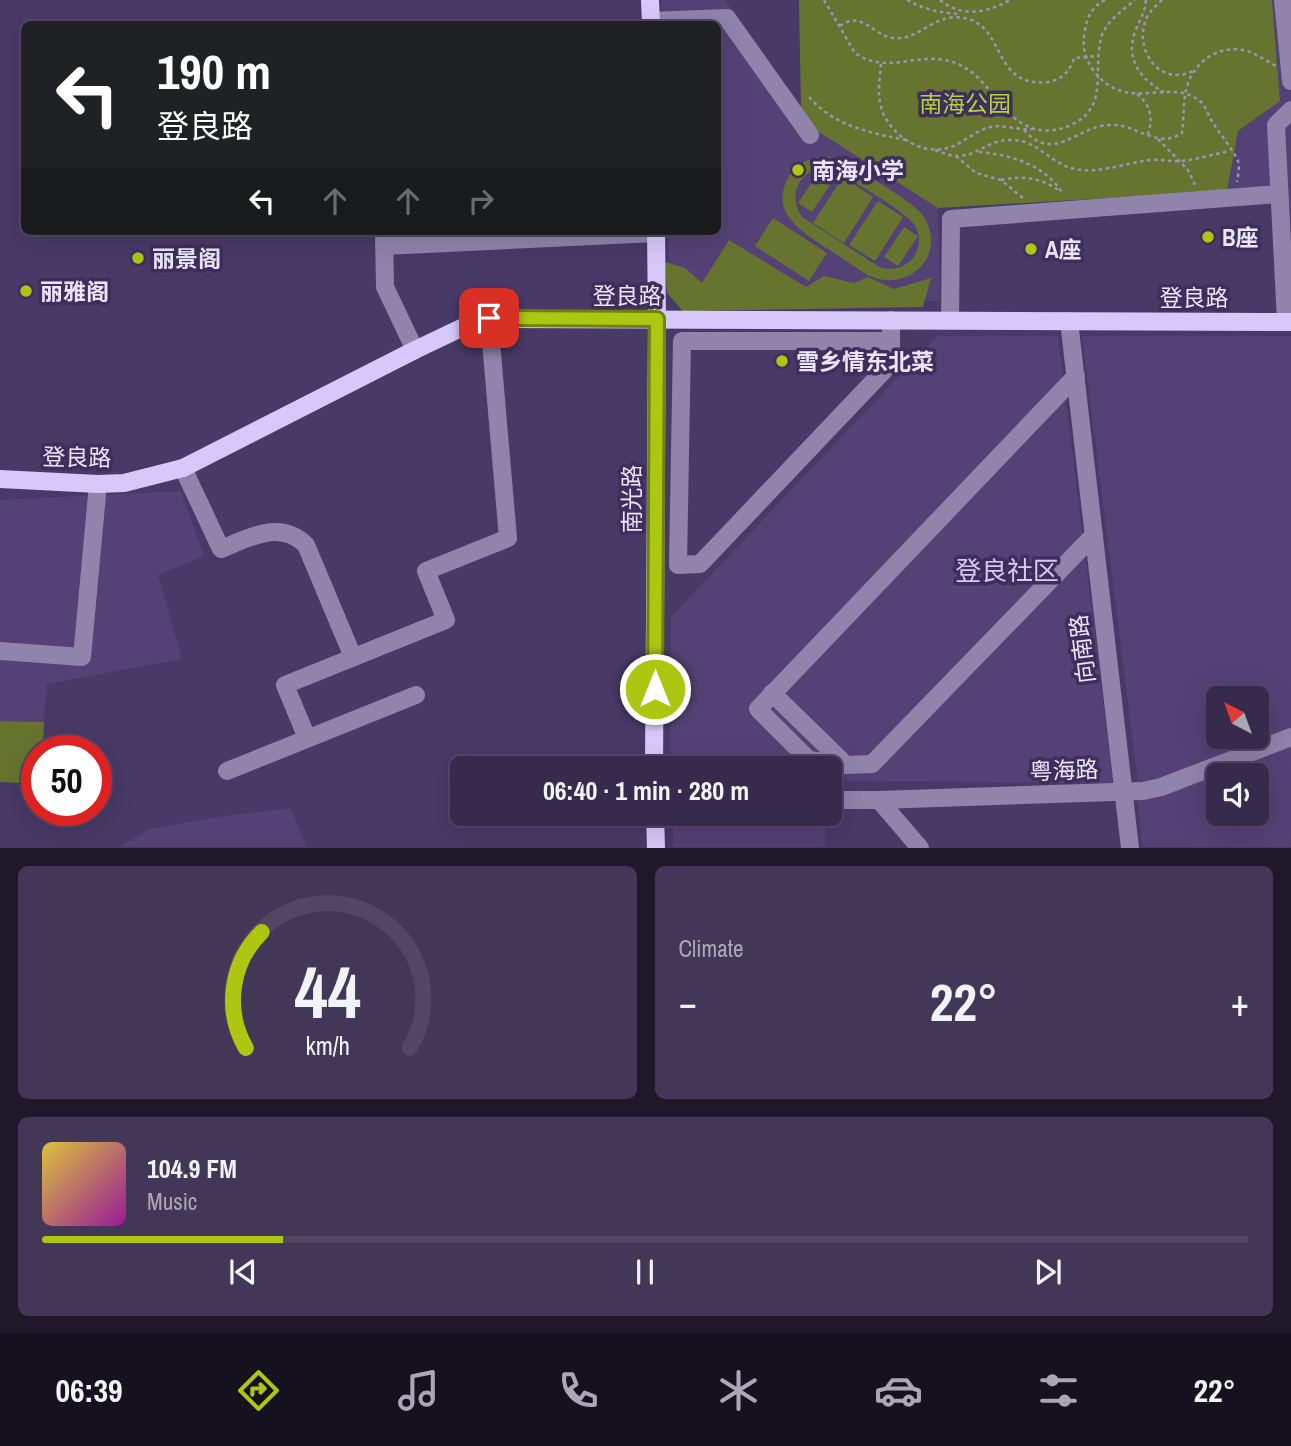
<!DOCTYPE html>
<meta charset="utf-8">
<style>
body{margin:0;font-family:"Archivo Narrow","Noto Sans SC",sans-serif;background:#423757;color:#f1f3f6;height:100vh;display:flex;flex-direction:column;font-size:26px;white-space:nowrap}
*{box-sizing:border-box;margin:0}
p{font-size:23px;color:#aaa7b6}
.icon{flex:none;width:38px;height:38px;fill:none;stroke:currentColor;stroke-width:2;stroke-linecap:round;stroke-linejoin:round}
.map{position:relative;height:848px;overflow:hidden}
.panel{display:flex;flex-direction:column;gap:18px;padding:18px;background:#1e182a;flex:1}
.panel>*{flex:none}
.top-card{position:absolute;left:21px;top:21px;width:700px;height:214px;border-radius:10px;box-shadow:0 7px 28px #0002,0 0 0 2px #514765;background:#202124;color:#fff;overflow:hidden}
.needle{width:46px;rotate:319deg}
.controls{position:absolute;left:1206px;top:686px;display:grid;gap:14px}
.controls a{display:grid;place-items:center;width:63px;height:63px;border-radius:10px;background:#372b4d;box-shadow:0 7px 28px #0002,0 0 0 2px #514765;font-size:35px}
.speed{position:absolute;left:21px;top:735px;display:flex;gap:14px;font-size:35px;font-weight:700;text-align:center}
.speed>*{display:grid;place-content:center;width:91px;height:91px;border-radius:50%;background:#372b4d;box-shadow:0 7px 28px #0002,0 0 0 2px #514765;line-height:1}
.speed .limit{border:10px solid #d22;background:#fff;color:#111}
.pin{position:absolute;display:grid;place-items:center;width:60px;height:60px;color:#fff;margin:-30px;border-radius:14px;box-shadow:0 4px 10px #0006}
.me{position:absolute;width:77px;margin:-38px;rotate:0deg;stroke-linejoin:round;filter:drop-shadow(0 0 5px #0008)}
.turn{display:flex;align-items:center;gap:24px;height:147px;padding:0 21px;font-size:32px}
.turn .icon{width:91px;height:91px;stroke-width:2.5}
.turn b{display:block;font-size:49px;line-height:60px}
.lanes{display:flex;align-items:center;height:66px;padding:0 21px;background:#0003;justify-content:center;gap:35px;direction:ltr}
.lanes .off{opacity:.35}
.big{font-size:52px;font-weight:700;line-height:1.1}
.panel .card{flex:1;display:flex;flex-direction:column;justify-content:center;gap:10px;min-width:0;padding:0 24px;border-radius:10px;background:#423757}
.panel .dial{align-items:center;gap:0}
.dial svg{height:182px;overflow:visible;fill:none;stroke:#514765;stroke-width:7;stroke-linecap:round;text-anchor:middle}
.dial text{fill:#f1f3f6;stroke:none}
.song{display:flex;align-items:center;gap:21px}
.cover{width:84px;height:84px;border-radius:10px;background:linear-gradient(135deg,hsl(50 70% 55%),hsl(300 70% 35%))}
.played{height:7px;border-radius:4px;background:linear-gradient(90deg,#acc612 20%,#514765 20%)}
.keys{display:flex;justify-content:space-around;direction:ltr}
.heat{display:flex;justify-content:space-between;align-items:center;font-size:38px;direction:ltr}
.panel .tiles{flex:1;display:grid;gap:18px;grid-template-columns:1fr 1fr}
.card:last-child{grid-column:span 2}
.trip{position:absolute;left:450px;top:756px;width:392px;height:70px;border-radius:10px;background:#372b4d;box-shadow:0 7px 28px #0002,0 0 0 2px #514765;font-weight:700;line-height:70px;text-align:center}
.tabs{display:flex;height:112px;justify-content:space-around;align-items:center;background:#16111f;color:#aaa7b6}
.tabs .icon{width:49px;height:49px}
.tabs .selected{color:#acc612}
.tabs b{font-size:32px;color:#f1f3f6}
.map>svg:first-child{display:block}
.built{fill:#544176;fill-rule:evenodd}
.green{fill:#667430;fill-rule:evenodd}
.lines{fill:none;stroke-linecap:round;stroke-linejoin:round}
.path{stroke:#9e93b5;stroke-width:2.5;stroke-dasharray:3.5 3.5;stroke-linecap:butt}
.minor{stroke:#9083ac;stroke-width:18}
.major{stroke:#d7c8fa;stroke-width:18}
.route-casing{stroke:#70810c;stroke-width:18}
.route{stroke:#acc612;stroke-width:12}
.poi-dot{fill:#acc612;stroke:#3e2e5b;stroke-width:2.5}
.labels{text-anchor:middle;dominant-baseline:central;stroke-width:7;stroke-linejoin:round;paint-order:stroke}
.park-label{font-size:23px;fill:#b7d13c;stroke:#3e2e5b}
.poi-label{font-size:23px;font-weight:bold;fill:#ebe5fb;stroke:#3e2e5b;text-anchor:start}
.street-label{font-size:23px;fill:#ebe5fb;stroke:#3e2e5b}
.quarter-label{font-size:26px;fill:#d8caf7;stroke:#3e2e5b}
</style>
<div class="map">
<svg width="1291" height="848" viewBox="0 0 1291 848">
<rect width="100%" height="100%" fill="#493967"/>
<g class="built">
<path d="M 661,0 L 725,0 L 819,132 L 938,208 L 940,301 L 690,298 L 670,281 L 668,231 L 718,231 L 718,24 L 662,24 Z"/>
<path d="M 1272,0 L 1291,0 L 1291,228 L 1287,184 L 1227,191 L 1238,131 L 1280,101 Z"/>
<path d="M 937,336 L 1058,336 L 1113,783 L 830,781 L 830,768 L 670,768 L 671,617 Z"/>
<path d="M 1082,336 L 1291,336 L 1291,729 L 1159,780 L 1138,783 ZM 1218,698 L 1256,698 L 1256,737 L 1218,737 Z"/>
<path d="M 181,491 L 204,556 L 158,575 L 182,659 L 47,684 L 44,722 L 0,721 L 0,500 Z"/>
<path d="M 1291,747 L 1291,847 L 1142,847 L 1137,798 ZM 1218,775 L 1256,775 L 1256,814 L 1218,814 Z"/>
<path d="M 291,808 L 306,847 L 119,847 L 150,829 L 224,816 Z"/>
<path d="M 673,815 L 826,816 L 825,847 L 673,847 Z"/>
</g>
<g class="green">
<path d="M 799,0 L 1272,0 L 1280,101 L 1238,131 L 1227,191 L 938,208 L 819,132 L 801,108 Z"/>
<path d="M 826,156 C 843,159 909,199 921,213 C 925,218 929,225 930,232 C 938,268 898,291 868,275 C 854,267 841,257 828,249 C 804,233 770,214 787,180 C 795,164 809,158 826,156 ZM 825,168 C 839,171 906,212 914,224 C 921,234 921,249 912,259 C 904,268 893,270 881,268 L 802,217 C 787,195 799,170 825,168 Z"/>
<path d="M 818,173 L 832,182 L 812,212 L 798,203 Z"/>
<path d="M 843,177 L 873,197 L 844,243 L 813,223 Z"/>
<path d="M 878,201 L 903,217 L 875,261 L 849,245 Z"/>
<path d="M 773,218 L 827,253 L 809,281 L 755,246 Z"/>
<path d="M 904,227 L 918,236 L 898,266 L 884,257 Z"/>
<path d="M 729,240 L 806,287 L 824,276 L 854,283 L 868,277 L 894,289 L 931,278 L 923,307 L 683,311 L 667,293 L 665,262 L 685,268 L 702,283 Z"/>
<path d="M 0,721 L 44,722 L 43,751 L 37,751 L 37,784 L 0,782 Z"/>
</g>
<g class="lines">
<g class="path">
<path d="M 824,0 L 855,53 C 890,77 919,48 958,64 C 988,77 998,111 1025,125 C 1037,132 1052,132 1066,127 C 1112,110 1091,71 1102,35 C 1107,21 1124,9 1135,0"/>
<path d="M 907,0 C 923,9 941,13 959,14"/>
<path d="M 940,0 C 962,18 987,13 1010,0"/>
<path d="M 1105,0 C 1093,6 1087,16 1085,30 C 1082,46 1084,56 1093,70 C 1127,116 1170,75 1201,102 C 1205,106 1207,111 1209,116 C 1217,131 1231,146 1238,161 C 1240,167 1238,176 1237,182"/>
<path d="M 1146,0 C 1145,13 1139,21 1135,32 C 1125,59 1141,80 1164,92"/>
<path d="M 1162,0 C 1157,5 1151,10 1147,17 C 1132,49 1160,89 1195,70"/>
<path d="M 840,26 C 862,10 872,35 893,38 C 920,41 934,12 964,18 C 1007,26 991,88 1048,82 C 1062,80 1070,71 1074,58 L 1098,56"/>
<path d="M 881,64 C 880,77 877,93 881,107 C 888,133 920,156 947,148 C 963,144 974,131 990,127 C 1005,124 1019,131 1033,129"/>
<path d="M 1137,94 C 1151,105 1154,120 1147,136"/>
<path d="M 809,97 C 836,127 868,132 906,140"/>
<path d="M 1024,130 C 1054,164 1077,126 1109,125 C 1136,123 1157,150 1182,133 C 1184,119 1183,104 1186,90 C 1192,63 1218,43 1247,51 C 1257,54 1266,61 1276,66"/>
<path d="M 1158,139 L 1188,170 L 1195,185"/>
<path d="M 935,150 C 974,168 980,139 1012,140 C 1038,140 1050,164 1075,169 C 1098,174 1126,163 1150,160 C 1161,159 1172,162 1182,161 C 1198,159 1214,154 1230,151"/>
<path d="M 979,152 C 1011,155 1043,164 1062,192"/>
<path d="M 956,156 L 976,173 L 1001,180 L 1023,198"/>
<path d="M 1001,180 C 1023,175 1041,178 1060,191"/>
</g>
<g class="minor">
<path d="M 1283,0 L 1291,81"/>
<path d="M 651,21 L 727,18 L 810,135"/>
<path d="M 384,231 L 385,287 L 415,350"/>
<path d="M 384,246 L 656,233"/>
<path d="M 891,320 L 891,363 L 700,564 L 678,565 L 682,341 L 891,341"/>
<path d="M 950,320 L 951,219 L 1279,194"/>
<path d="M 1069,321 L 1130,848"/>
<path d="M 1286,321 L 1276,125 L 1291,110"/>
<path d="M 183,468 L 221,549 C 249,538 280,519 306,545 L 353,657"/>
<path d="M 0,651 L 82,657 L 98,484"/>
<path d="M 772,693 L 846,765 L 872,764 L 1094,535"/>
<path d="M 307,738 L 285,685 L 446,620 L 426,571 L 508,538 L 489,319"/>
<path d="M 846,765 L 809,760 L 758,709 L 1076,376"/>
<path d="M 227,771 L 416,695"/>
<path d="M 830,800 L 879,800 L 1143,791 L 1161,787 L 1291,737"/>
<path d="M 879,800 L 920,848"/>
</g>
<g class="major">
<path d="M 650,0 L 651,24"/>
<path d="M 0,479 L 98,484 L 124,483 L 183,468 L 415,350 L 480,319 L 1291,322"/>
<path d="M 654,768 L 657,319 L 656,231"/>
<path d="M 655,814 L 656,848"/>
</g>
</g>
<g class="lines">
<g class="route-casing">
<path id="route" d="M 489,318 L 657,319 L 655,689"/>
</g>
<use href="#route" class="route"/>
</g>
<g class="poi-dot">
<circle cx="798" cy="170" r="7"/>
<circle cx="1208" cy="237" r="7"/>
<circle cx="1031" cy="249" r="7"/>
<circle cx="138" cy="258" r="7"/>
<circle cx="26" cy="291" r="7"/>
<circle cx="782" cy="361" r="7"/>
</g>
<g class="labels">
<g class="park-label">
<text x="965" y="103">南海公园</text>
</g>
<g class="poi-label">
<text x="812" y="170">南海小学</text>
<text x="1222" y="237">B座</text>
<text x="1045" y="249">A座</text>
<text x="152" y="258">丽景阁</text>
<text x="40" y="291">丽雅阁</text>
<text x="796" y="361">雪乡情东北菜</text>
</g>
<g class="street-label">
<text x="627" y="295">登良路</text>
<text x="1194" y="297">登良路</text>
<text transform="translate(77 457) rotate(1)">登良路</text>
<text transform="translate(631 499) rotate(-90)">南光路</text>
<text transform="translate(1082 649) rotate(-97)">向南路</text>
<text transform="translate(1064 770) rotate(-2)">粤海路</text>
</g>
<g class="quarter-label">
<text x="1007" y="570">登良社区</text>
</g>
</g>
</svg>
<div class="controls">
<a><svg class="needle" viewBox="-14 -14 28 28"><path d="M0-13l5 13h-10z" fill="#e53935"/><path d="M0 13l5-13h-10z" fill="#aaa7b6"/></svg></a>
<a><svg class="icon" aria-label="sound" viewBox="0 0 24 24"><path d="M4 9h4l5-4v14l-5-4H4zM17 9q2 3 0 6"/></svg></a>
</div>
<div class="speed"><div class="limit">50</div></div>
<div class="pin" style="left:489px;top:318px;background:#d93025"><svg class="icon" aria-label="arrive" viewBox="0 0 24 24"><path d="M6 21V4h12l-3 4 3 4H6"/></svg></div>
<svg class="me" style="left:655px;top:689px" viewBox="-20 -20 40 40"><circle r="17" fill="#acc612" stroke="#fff" stroke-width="3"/><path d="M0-11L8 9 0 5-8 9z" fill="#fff"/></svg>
<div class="trip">06:40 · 1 min · 280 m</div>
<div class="top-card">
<div class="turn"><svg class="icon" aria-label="left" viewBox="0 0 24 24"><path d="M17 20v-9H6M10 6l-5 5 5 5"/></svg><div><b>190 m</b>登良路</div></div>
<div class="lanes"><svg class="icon" aria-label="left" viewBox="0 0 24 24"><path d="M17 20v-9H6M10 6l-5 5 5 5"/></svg><svg class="icon off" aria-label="ahead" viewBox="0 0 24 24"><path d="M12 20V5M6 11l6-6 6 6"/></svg><svg class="icon off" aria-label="ahead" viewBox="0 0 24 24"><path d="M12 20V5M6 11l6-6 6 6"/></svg><svg class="icon off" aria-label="right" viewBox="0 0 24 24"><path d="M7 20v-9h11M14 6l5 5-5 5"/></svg></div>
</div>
</div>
<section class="panel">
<div class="tiles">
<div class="card dial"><svg viewBox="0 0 100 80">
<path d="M14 69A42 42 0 1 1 86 69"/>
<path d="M14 69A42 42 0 0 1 21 18" stroke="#acc612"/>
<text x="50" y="56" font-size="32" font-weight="700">44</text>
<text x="50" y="72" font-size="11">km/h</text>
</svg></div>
<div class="card"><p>Climate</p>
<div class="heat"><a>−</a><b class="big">22°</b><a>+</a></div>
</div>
<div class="card">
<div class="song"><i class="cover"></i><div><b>104.9 FM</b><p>Music</p></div></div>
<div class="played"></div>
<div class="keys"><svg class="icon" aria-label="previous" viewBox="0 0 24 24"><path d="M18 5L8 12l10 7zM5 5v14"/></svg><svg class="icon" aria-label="pause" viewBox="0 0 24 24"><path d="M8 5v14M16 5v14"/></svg><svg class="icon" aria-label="next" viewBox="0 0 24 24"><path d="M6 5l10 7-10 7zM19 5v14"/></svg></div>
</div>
</div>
</section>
<nav class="tabs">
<b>06:39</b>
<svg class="icon selected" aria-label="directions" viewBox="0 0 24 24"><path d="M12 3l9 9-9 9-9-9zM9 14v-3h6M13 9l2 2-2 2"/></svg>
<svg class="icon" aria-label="music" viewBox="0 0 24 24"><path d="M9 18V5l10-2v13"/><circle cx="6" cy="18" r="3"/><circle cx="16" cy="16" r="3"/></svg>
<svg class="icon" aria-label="phone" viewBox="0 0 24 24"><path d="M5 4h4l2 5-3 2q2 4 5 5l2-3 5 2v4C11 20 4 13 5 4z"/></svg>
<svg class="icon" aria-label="climate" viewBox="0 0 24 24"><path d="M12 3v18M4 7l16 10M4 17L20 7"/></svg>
<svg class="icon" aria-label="car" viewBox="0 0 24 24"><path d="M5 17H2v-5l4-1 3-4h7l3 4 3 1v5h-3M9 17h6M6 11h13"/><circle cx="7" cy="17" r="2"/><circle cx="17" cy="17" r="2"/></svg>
<svg class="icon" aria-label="filters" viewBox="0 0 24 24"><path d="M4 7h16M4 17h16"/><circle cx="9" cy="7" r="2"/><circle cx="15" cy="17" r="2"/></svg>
<b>22°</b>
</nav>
